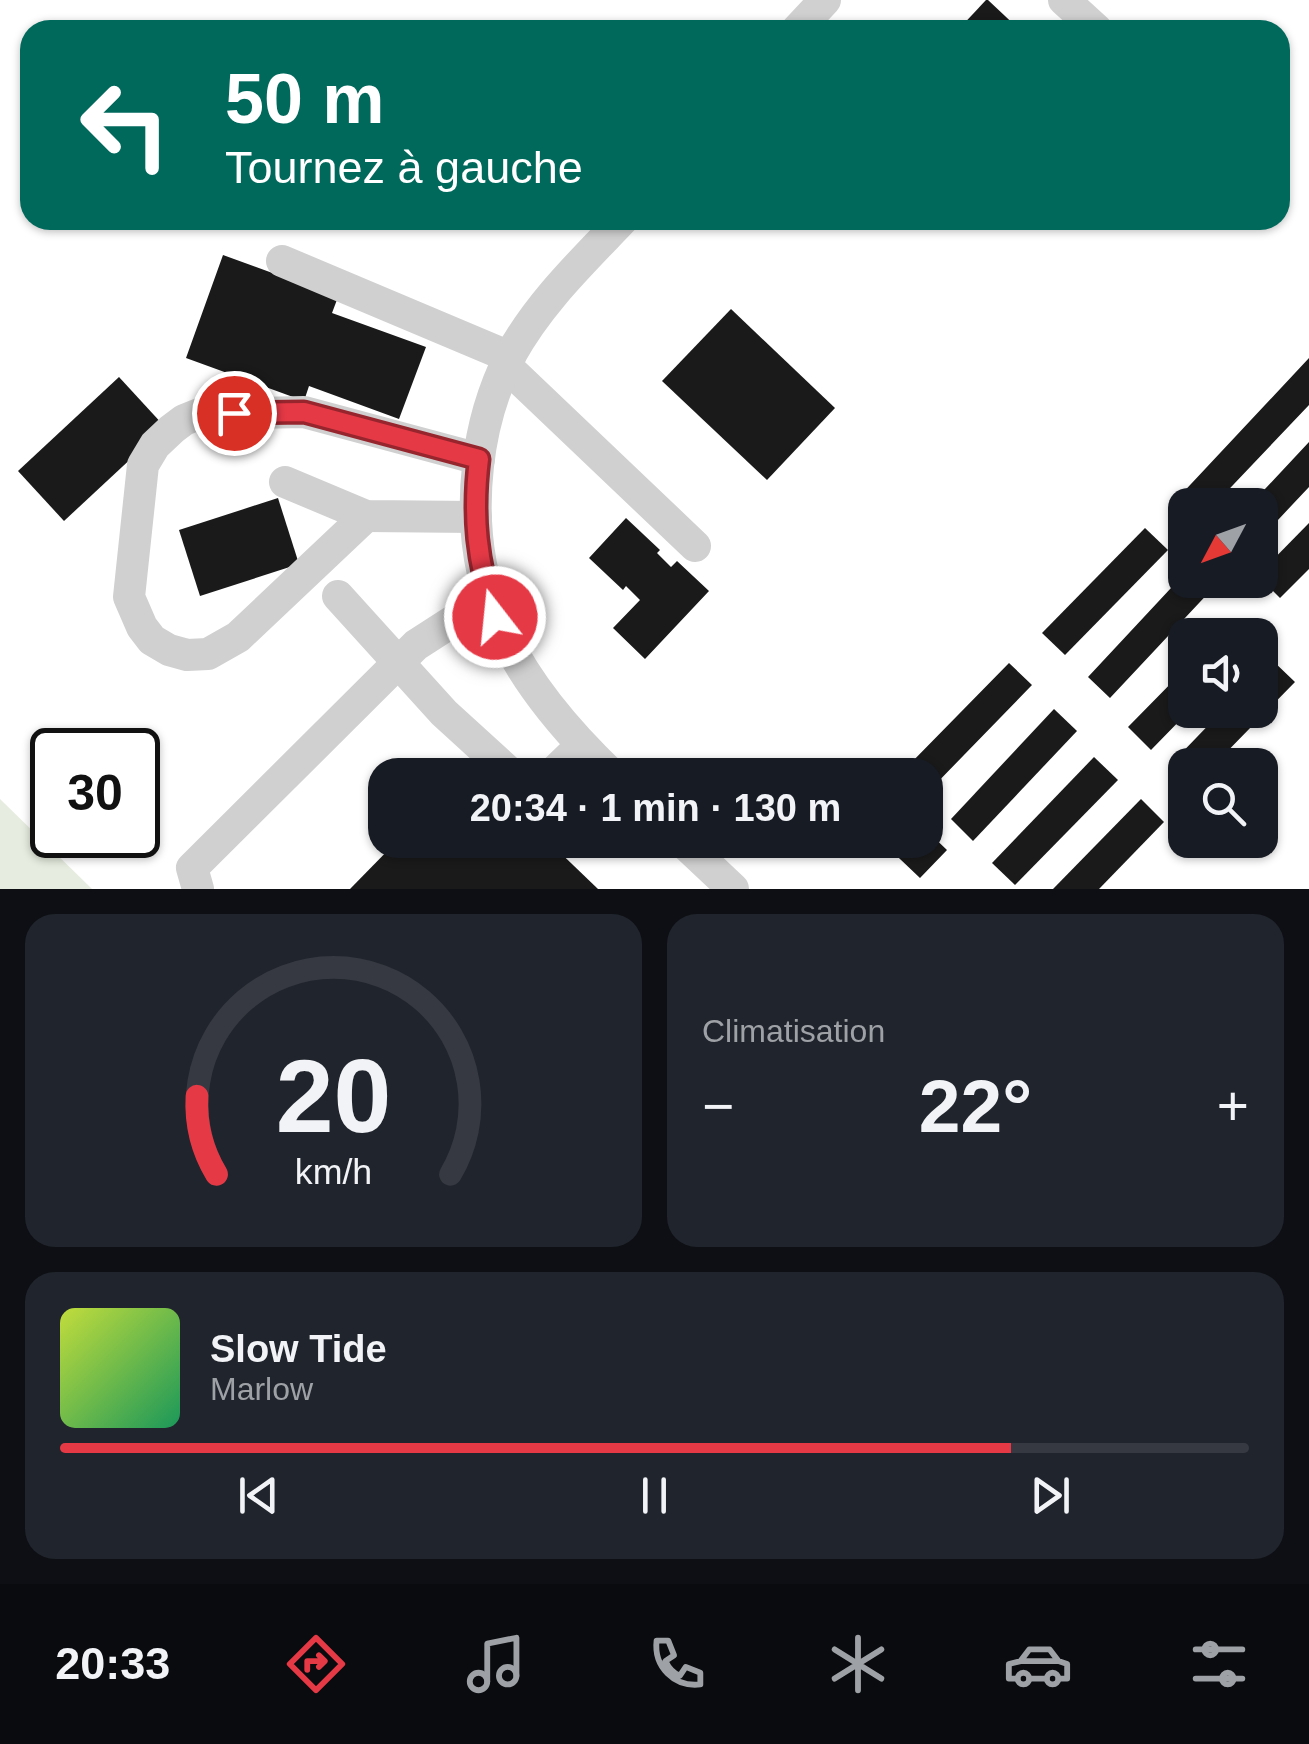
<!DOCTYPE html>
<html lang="fr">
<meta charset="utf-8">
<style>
body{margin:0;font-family:Helvetica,sans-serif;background:#20242c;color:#f1f3f6;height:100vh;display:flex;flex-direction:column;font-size:38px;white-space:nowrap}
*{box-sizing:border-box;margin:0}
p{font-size:32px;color:#9ea1a6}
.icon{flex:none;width:55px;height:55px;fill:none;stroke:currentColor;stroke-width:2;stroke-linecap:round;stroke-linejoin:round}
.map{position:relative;height:889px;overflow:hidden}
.details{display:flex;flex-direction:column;gap:25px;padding:25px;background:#0d0f14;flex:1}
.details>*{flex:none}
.top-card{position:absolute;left:20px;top:20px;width:1270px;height:210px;border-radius:30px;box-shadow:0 2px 8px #0004;background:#00695c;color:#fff;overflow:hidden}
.needle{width:65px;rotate:229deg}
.buttons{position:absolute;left:1168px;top:488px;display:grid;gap:20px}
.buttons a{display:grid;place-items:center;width:110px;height:110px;border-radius:20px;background:#171b24;box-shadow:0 2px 8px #0004;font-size:50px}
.speed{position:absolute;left:30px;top:728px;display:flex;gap:20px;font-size:50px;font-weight:700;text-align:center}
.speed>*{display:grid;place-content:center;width:130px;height:130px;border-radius:50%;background:#171b24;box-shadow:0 2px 8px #0004;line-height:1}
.speed .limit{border:5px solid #111;border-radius:15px;background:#fff;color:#111}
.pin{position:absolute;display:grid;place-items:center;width:85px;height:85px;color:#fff;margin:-42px;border:5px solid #fff;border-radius:50%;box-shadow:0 2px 10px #0007}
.me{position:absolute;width:110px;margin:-55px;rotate:344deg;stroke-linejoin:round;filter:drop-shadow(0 0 8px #0008)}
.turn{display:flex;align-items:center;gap:35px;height:210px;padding:0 40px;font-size:45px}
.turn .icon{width:130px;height:130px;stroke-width:2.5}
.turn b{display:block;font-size:70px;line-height:85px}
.big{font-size:75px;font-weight:600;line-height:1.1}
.details .tile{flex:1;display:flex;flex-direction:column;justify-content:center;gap:15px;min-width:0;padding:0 35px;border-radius:30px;background:#20242c}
.details .dial{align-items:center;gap:0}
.dial svg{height:260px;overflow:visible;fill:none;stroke:#363941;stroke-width:7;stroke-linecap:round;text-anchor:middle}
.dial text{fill:#f1f3f6;stroke:none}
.song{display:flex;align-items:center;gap:30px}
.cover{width:120px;height:120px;border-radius:15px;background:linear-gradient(135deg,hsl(70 70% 55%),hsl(150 70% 35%))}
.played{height:10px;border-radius:5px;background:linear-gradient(90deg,#e63946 80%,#363941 80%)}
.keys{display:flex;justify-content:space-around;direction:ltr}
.heat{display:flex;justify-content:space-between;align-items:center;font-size:55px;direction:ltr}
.details .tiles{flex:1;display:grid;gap:25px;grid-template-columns:1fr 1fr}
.tile:last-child{grid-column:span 2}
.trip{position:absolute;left:368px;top:758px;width:575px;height:100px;border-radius:30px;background:#171b24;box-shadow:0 2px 8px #0004;font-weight:600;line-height:100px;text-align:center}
.dock{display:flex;height:160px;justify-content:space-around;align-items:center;background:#090b0e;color:#9ea1a6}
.dock .icon{width:70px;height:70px}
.dock .active{color:#e63946}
.dock b{font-size:45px;color:#f1f3f6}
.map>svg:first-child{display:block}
.green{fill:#e6ecdf}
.building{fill:#1a1a1a}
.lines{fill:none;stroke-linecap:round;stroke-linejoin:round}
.minor{stroke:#d0d0d0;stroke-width:32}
.route-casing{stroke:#96252e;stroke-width:25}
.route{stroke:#e63946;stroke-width:18}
</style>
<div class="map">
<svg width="1309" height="889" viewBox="0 0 1309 889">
<rect width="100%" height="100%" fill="#fff"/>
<path class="green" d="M 0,799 L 92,889 L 0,889 Z"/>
<g class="building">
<path d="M 986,0 L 988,0 L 1020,30 L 958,30 Z"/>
<path d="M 223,255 L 338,297 L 332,313 L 426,347 L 399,419 L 309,386 L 304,401 L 186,358 Z"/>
<path d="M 731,309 L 835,408 L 767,480 L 662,381 Z"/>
<path d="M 1309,358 L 1309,405 L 1214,505 L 1185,505 L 1185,509 L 1176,500 Z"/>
<path d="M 119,377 L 165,427 L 64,521 L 18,471 Z"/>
<path d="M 1309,442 L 1309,487 L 1260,539 L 1260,505 L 1250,505 Z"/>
<path d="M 278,498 L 299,564 L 200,596 L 179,530 Z"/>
<path d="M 626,518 L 660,550 L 657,553 L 671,567 L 677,561 L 709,591 L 645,659 L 613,628 L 640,600 L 626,586 L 623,590 L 589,558 Z"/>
<path d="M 1309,523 L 1309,569 L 1280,598 L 1260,578 L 1260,573 Z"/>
<path d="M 1145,528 L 1168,550 L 1065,655 L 1042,633 Z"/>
<path d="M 1185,573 L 1185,580 L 1207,580 L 1214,587 L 1110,698 L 1088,677 Z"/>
<path d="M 1272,660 L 1295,682 L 1214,765 L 1185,765 L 1185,780 L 1170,765 L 1223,710 L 1260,710 L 1260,672 Z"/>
<path d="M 1009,663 L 1032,685 L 929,791 L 925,787 L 925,775 L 913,775 L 906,768 Z"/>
<path d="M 1185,669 L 1185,710 L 1190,710 L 1151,750 L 1128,727 Z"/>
<path d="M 1054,709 L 1077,731 L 973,841 L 951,819 Z"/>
<path d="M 1094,757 L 1118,780 L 1015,885 L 992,863 Z"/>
<path d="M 1141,799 L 1164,822 L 1099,889 L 1053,889 Z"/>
<path d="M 925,829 L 947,850 L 920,878 L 880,840 L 925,840 Z"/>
<path d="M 398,840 L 547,840 L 598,889 L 350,889 Z"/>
</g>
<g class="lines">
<g class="minor">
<path d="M 1064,0 L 1097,30"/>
<path d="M 797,30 L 825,0"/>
<path d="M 282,261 L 510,357"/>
<path d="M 506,366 L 695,546"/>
<path d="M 285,482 L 366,516 L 476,517"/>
<path d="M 366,516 L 238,637 L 208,654 L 187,655 L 169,650 L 152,640 L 142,627 L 129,597 L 143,465 L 155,445 L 172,429 L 184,420 L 199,414 L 304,412 L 479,459"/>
<path d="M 338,596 L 444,713 L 512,775"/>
<path d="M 551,775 L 581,746"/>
<path d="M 612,775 C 520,687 463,598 478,466 C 482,428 493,390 510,356 C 538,304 582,262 622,220"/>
<path d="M 681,840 L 733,889"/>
<path d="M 198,889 L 192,868 L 416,645 L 489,598"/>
</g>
</g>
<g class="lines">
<g class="route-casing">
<path id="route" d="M 234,413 L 304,412 L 479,459 C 472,516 477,562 495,617"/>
</g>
<use href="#route" class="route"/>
</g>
</svg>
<div class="buttons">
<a><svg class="needle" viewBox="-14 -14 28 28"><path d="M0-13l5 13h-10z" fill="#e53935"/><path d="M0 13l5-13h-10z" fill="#9ea1a6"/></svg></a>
<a><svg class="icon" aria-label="sound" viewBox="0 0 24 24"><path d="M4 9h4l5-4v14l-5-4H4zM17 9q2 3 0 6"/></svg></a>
<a><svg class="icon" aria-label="search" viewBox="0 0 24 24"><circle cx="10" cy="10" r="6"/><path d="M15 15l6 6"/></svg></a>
</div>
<div class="speed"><div class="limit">30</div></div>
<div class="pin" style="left:234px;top:413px;background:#d93025"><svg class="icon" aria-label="arrive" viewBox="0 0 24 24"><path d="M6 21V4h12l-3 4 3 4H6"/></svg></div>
<svg class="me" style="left:495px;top:617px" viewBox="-20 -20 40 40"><circle r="17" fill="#e63946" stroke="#fff" stroke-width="3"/><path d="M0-11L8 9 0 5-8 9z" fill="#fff"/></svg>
<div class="trip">20:34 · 1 min · 130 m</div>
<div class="top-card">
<div class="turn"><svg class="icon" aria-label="left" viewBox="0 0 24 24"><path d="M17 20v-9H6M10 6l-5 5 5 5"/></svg><div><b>50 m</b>Tournez à gauche</div></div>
</div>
</div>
<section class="details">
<div class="tiles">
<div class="tile dial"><svg viewBox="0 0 100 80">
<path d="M14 69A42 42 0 1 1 86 69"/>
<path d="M14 69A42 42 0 0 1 8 45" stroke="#e63946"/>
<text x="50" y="56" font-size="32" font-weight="700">20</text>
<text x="50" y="72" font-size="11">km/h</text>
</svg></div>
<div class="tile"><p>Climatisation</p>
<div class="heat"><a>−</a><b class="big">22°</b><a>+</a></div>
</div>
<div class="tile">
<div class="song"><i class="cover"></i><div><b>Slow Tide</b><p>Marlow</p></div></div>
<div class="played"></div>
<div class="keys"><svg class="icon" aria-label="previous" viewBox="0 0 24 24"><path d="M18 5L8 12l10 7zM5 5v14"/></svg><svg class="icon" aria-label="pause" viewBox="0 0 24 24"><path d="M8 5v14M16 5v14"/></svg><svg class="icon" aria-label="next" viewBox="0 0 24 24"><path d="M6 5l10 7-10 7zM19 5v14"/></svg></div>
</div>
</div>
</section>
<nav class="dock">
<b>20:33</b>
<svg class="icon active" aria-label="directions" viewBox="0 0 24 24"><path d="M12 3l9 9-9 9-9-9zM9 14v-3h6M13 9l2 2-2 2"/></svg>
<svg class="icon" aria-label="music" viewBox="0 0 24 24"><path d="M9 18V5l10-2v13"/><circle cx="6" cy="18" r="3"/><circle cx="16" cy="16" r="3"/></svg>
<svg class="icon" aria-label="phone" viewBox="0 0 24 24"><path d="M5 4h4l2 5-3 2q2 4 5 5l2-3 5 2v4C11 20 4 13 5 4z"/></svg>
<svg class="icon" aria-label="climate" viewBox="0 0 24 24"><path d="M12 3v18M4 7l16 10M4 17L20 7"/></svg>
<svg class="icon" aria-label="car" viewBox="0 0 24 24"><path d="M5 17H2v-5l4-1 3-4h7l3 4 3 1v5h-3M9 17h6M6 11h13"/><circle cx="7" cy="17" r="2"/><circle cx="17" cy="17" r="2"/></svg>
<svg class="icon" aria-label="filters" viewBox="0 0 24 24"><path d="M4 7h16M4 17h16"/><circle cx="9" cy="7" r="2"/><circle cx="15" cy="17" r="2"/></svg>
</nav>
